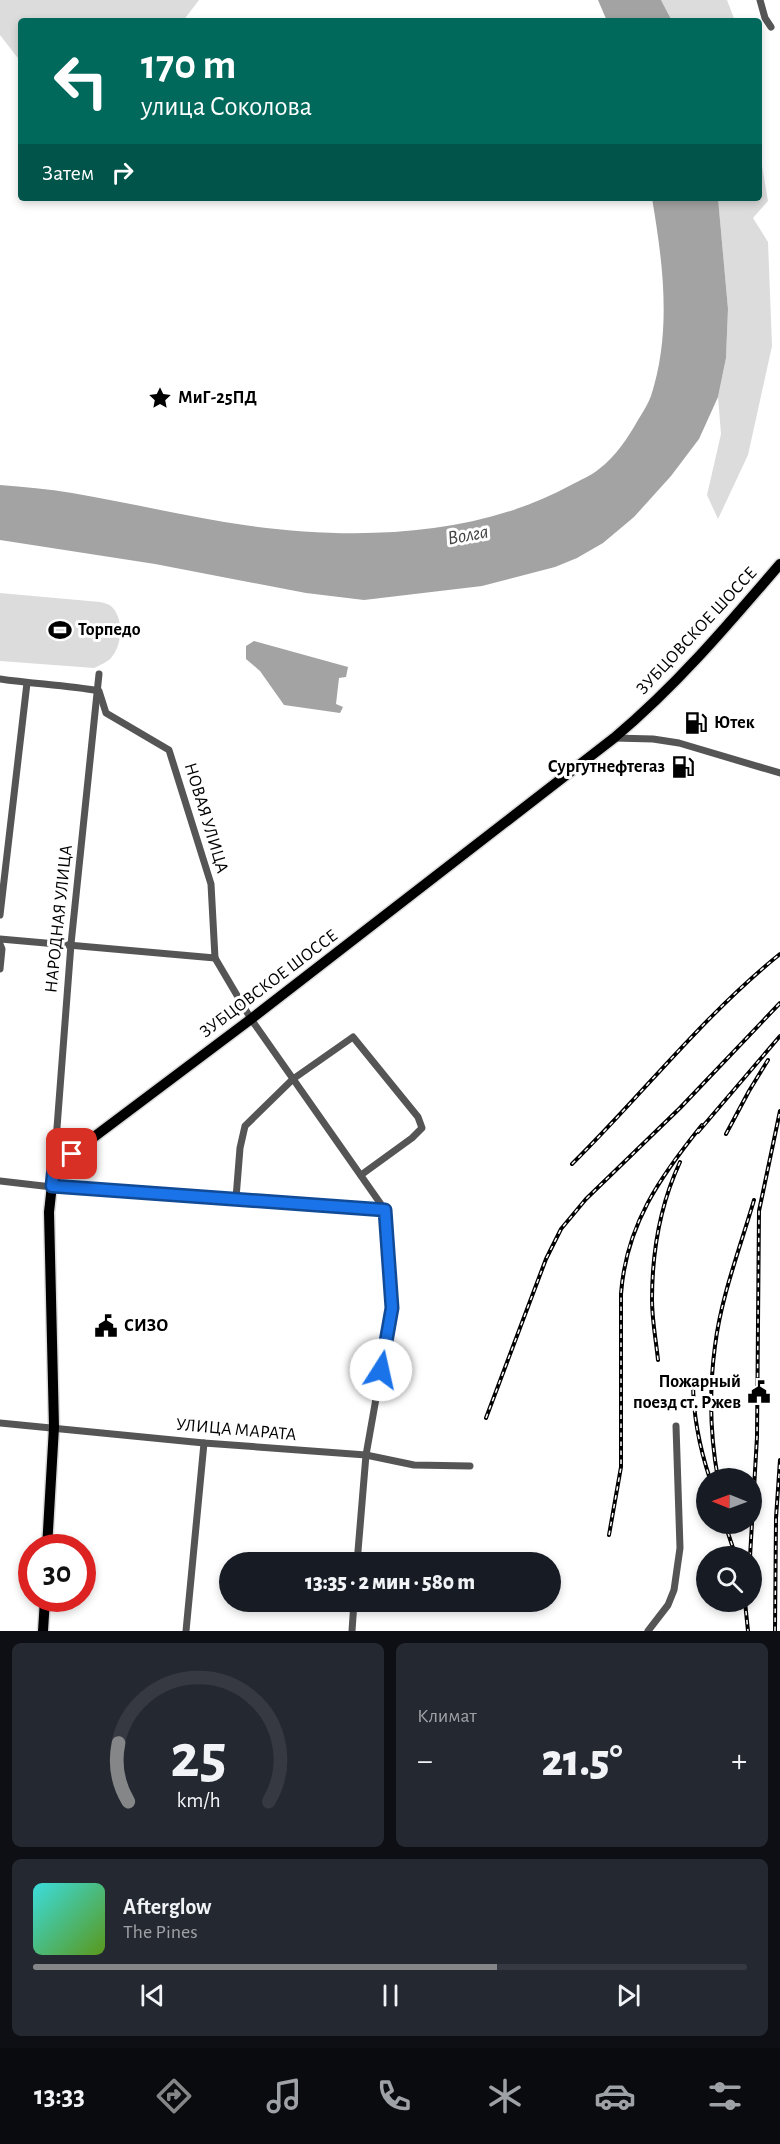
<!DOCTYPE html>
<html lang="ru">
<meta charset="utf-8">
<style>
body{margin:0;font-family:"Alegreya Sans",sans-serif;background:#242831;color:#f1f3f6;height:100vh;display:flex;flex-direction:column;font-size:22px;white-space:nowrap}
*{box-sizing:border-box;margin:0}
p{font-size:20px;color:#9ea1a6}
.icon{flex:none;width:33px;height:33px;fill:none;stroke:currentColor;stroke-width:2;stroke-linecap:round;stroke-linejoin:round}
.map{position:relative;height:1631px;overflow:hidden}
.sheet{display:flex;flex-direction:column;gap:12px;padding:12px;background:#0d0f14;flex:1}
.sheet>*{flex:none}
.guide{position:absolute;left:18px;top:18px;width:744px;height:183px;border-radius:6px;box-shadow:0 3px 9px #0003;background:#00695c;color:#fff;overflow:hidden}
.needle{width:39px;rotate:271deg}
.tools{position:absolute;left:696px;top:1468px;display:grid;gap:12px}
.tools a{display:grid;place-items:center;width:66px;height:66px;border-radius:50%;background:#171b24;box-shadow:0 3px 9px #0003;font-size:30px}
.speed{position:absolute;left:18px;top:1534px;display:flex;gap:12px;font-size:30px;font-weight:700;text-align:center}
.speed>*{display:grid;place-content:center;width:78px;height:78px;border-radius:50%;background:#171b24;box-shadow:0 3px 9px #0003;line-height:1}
.speed .limit{border:9px solid #d22;background:#fff;color:#111}
.pin{position:absolute;display:grid;place-items:center;width:51px;height:51px;color:#fff;margin:-26px;border-radius:12px;box-shadow:0 3px 9px #0006}
.me{position:absolute;width:66px;margin:-33px;rotate:10deg;stroke-linejoin:round;filter:drop-shadow(0 0 4px #0008)}
.turn{display:flex;align-items:center;gap:21px;height:126px;padding:0 24px;font-size:27px}
.turn .icon{width:78px;height:78px;stroke-width:2.5}
.turn b{display:block;font-size:42px;line-height:51px}
.then{display:flex;align-items:center;height:57px;padding:0 24px;background:#0003;gap:12px;font-size:22px}
.big{font-size:45px;font-weight:800;line-height:1.1}
.sheet .widget{flex:1;display:flex;flex-direction:column;justify-content:center;gap:9px;min-width:0;padding:0 21px;border-radius:9px;background:#242831}
.sheet .dial{align-items:center;gap:0}
.dial svg{height:156px;overflow:visible;fill:none;stroke:#363941;stroke-width:7;stroke-linecap:round;text-anchor:middle}
.dial text{fill:#f1f3f6;stroke:none}
.song{display:flex;align-items:center;gap:18px}
.cover{width:72px;height:72px;border-radius:9px;background:linear-gradient(135deg,hsl(180 70% 55%),hsl(90 70% 35%))}
.played{height:6px;border-radius:3px;background:linear-gradient(90deg,#858687 65%,#363941 65%)}
.keys{display:flex;justify-content:space-around;direction:ltr}
.heat{display:flex;justify-content:space-between;align-items:center;font-size:33px;direction:ltr}
.sheet .tiles{flex:1;display:grid;gap:12px;grid-template-columns:1fr 1fr}
.widget:last-child{grid-column:span 2}
.trip{position:absolute;left:219px;top:1552px;width:342px;height:60px;border-radius:30px;background:#171b24;box-shadow:0 3px 9px #0003;font-weight:800;line-height:60px;text-align:center}
.tabs{display:flex;height:96px;justify-content:space-around;align-items:center;background:#090b0e;color:#9ea1a6}
.tabs .icon{width:42px;height:42px}
.tabs .selected{color:#858687}
.tabs b{font-size:27px;color:#f1f3f6}
.map>svg:first-child{display:block}
.green{fill:#dcdcdc}
.water{fill:#a3a3a3}
.lines{fill:none;stroke-linecap:round;stroke-linejoin:round}
.primary-casing{stroke:#dbdbdb;stroke-width:13}
.street{stroke:#555;stroke-width:7}
.primary{stroke:#000;stroke-width:10}
.rail-casing{stroke:#000;stroke-width:4}
.rail{stroke:#fff;stroke-width:1.5;stroke-dasharray:4.5;stroke-linecap:butt}
.route-casing{stroke:#114b97;stroke-width:15}
.route{stroke:#1a73e8;stroke-width:10}
.labels{text-anchor:middle;dominant-baseline:central;stroke-width:6;stroke-linejoin:round;paint-order:stroke}
.poi-label{font-size:18px;font-weight:bold;fill:#000;stroke:#fff;text-anchor:start}
.street-label{font-size:18px;fill:#000;stroke:#fff}
.water-label{font-size:20px;font-style:italic;fill:#444;stroke:#fff}
</style>
<div class="map">
<svg width="780" height="1631" viewBox="0 0 780 1631">
<rect width="100%" height="100%" fill="#fff"/>
<g class="green">
<path d="M 0,0 L 199,0 L 183,21 L 21,21 L 21,62 L 0,35 Z"/>
<path d="M 661,0 L 727,0 L 735,21 L 672,21 Z"/>
<path d="M 759,148 L 768,201 L 753,218 L 768,242 L 772,346 L 748,455 L 718,519 L 707,495 L 721,434 L 718,397 L 726,358 L 728,309 L 718,198 L 759,198 Z"/>
<path d="M 0,593 L 100,602 C 104,603 110,604 113,608 C 124,621 122,646 111,658 C 106,663 100,665 94,668 L 0,661 Z"/>
</g>
<g class="water">
<path d="M 598,0 L 661,0 L 672,21 L 607,21 Z"/>
<path d="M 652,198 L 718,198 L 728,309 L 726,358 L 718,397 L 699,439 L 671,476 L 634,517 L 603,543 L 577,558 L 555,567 L 482,586 L 364,600 L 306,593 L 155,564 L 0,540 L 0,485 C 24,487 48,489 72,493 C 132,503 191,518 251,526 C 357,540 476,537 571,485 C 580,480 591,476 599,469 C 615,457 628,438 638,420 C 643,412 648,404 651,396 C 672,331 663,264 652,198 Z"/>
<path d="M 254,641 L 348,667 L 346,677 L 339,678 L 336,704 L 343,707 L 340,713 L 284,705 L 260,671 L 246,659 L 246,646 Z"/>
</g>
<g class="lines">
<g class="primary-casing">
<g id="primary">
<path d="M 47,1548 L 54,1427 L 49,1212 L 54,1167 L 251,1019 L 614,738 C 676,686 727,626 780,564"/>
<path d="M 43,1631 L 45,1599"/>
</g>
</g>
<g class="street">
<path d="M 760,0 L 765,18 L 771,27"/>
<path d="M 0,679 C 33,684 66,685 99,691 L 106,713 L 169,750 L 211,884 L 215,958 L 251,1019 L 385,1210"/>
<path d="M 614,738 L 653,739 L 679,743 L 780,773"/>
<path d="M 0,915 L 27,683"/>
<path d="M 0,939 L 215,958"/>
<path d="M 0,944 L 2,949 L 0,969"/>
<path d="M 54,1167 L 71,944 L 99,674"/>
<path d="M 0,1181 L 52,1187 L 385,1210"/>
<path d="M 236,1198 L 240,1148 L 245,1126 L 293,1079 L 353,1037 L 418,1117 L 422,1128 L 412,1138 L 361,1175"/>
<path d="M 0,1423 L 204,1443 L 366,1455 L 414,1465 L 470,1466"/>
<path d="M 357,1563 L 366,1455 L 392,1308 L 385,1210"/>
<path d="M 186,1631 L 204,1443"/>
<path d="M 352,1631 L 354,1602"/>
<path d="M 648,1631 L 668,1605 L 674,1590 L 680,1548 L 676,1426"/>
</g>
<use href="#primary" class="primary"/>
<g class="rail-casing">
<g id="rail">
<path d="M 698,1132 L 780,1036"/>
<path d="M 726,1134 L 749,1091 L 768,1060"/>
<path d="M 572,1164 C 642,1095 703,1016 780,954"/>
<path d="M 658,1360 C 656,1340 652,1320 652,1300 C 652,1252 660,1205 680,1162"/>
<path d="M 693,1381 C 693,1415 699,1446 710,1479"/>
<path d="M 486,1418 L 546,1259 L 561,1229 L 586,1199 L 680,1108 L 780,1003"/>
<path d="M 718,1479 C 710,1435 709,1391 715,1346 C 721,1297 740,1248 754,1200"/>
<path d="M 725,1524 L 736,1557"/>
<path d="M 609,1535 L 621,1467 L 621,1294 C 626,1225 660,1177 702,1125"/>
<path d="M 750,1557 L 757,1437 L 759,1211 L 780,1111"/>
<path d="M 745,1602 L 748,1631"/>
<path d="M 775,1631 L 776,1518 L 780,1460"/>
</g>
</g>
<use href="#rail" class="rail"/>
</g>
<g class="lines">
<g class="route-casing">
<path id="route" d="M 72,1154 L 54,1167 L 52,1186 L 385,1210 L 392,1308 L 381,1370"/>
</g>
<use href="#route" class="route"/>
</g>
<defs>
<g id="sight-bare" transform="scale(1.8)"><path d="M0-6L1.8-2.2L6-1.7L2.9 1.2L3.7 5.4L0 3.3L-3.7 5.4L-2.9 1.2L-6-1.7L-1.8-2.2Z" fill="#000" stroke="#fff" stroke-width="2.5" paint-order="stroke"/></g>
<g id="stadium-bare" transform="scale(1.8)"><path d="M0-5a6.5 5 0 1 0 0 10a6.5 5 0 1 0 0-10ZM-3.5-1.8h7v3.6h-7Z" fill="#000" stroke="#fff" stroke-width="2.5" paint-order="stroke"/></g>
<g id="fuel-bare" transform="scale(1.8)"><path d="M-5.5-6h7V0h2V4h1.3V-2.5L3-4.5l.8-.8L6-3V5H2.5V1h-1V6h-7ZM-4.2-4.7v3.2H.2V-4.7Z" fill="#000" stroke="#fff" stroke-width="2.5" paint-order="stroke"/></g>
<g id="civic-bare" transform="scale(1.8)"><path d="M-.6-6.5H3V-4.5H.6V-3L4-1V1h2V6H-6V1h2V-1L-.6-3ZM-1.2 2.5V6h2.4V2.5Z" fill="#000" stroke="#fff" stroke-width="2.5" paint-order="stroke"/></g>
</defs>
<g fill-rule="evenodd">
<use href="#sight-bare" x="160" y="398"/>
<use href="#stadium-bare" x="60" y="630"/>
<use href="#fuel-bare" x="696" y="723"/>
<use href="#fuel-bare" x="683" y="767"/>
<use href="#civic-bare" x="106" y="1326"/>
<use href="#civic-bare" x="759" y="1392"/>
</g>
<g class="labels">
<g class="poi-label">
<text x="178" y="398">МиГ-25ПД</text>
<text x="78" y="630">Торпедо</text>
<text x="714" y="723">Ютек</text>
<text x="665" y="767" text-anchor="end">Сургутнефтегаз</text>
<text x="124" y="1326">СИЗО</text>
<text x="741" y="1382" text-anchor="end">Пожарный<tspan x="741" dy="21">поезд ст. Ржев</tspan></text>
</g>
<g class="street-label">
<text transform="translate(697 631) rotate(-47)">ЗУБЦОВСКОЕ ШОССЕ</text>
<text transform="translate(206 818) rotate(73)">НОВАЯ УЛИЦА</text>
<text transform="translate(59 919) rotate(-84)">НАРОДНАЯ УЛИЦА</text>
<text transform="translate(269 984) rotate(-37)">ЗУБЦОВСКОЕ ШОССЕ</text>
<text transform="translate(236 1430) rotate(5)">УЛИЦА МАРАТА</text>
</g>
<g class="water-label">
<text transform="translate(468 535) rotate(-10)">Волга</text>
</g>
</g>
</svg>
<div class="tools">
<a><svg class="needle" viewBox="-14 -14 28 28"><path d="M0-13l5 13h-10z" fill="#e53935"/><path d="M0 13l5-13h-10z" fill="#9ea1a6"/></svg></a>
<a><svg class="icon" aria-label="search" viewBox="0 0 24 24"><circle cx="10" cy="10" r="6"/><path d="M15 15l6 6"/></svg></a>
</div>
<div class="speed"><div class="limit">30</div></div>
<div class="pin" style="left:72px;top:1154px;background:#d93025"><svg class="icon" aria-label="arrive" viewBox="0 0 24 24"><path d="M6 21V4h12l-3 4 3 4H6"/></svg></div>
<svg class="me" style="left:381px;top:1370px" viewBox="-20 -20 40 40"><circle r="19" fill="#fff"/><path d="M0-13L10 11 0 6-10 11z" fill="#1a73e8"/></svg>
<div class="trip">13:35 · 2 мин · 580 m</div>
<div class="guide">
<div class="turn"><svg class="icon" aria-label="left" viewBox="0 0 24 24"><path d="M17 20v-9H6M10 6l-5 5 5 5"/></svg><div><b>170 m</b>улица Соколова</div></div>
<div class="then">Затем<svg class="icon" aria-label="right" viewBox="0 0 24 24"><path d="M7 20v-9h11M14 6l5 5-5 5"/></svg></div>
</div>
</div>
<section class="sheet">
<div class="tiles">
<div class="widget dial"><svg viewBox="0 0 100 80">
<path d="M14 69A42 42 0 1 1 86 69"/>
<path d="M14 69A42 42 0 0 1 9 39" stroke="#858687"/>
<text x="50" y="56" font-size="32" font-weight="700">25</text>
<text x="50" y="72" font-size="11">km/h</text>
</svg></div>
<div class="widget"><p>Климат</p>
<div class="heat"><a>−</a><b class="big">21.5°</b><a>+</a></div>
</div>
<div class="widget">
<div class="song"><i class="cover"></i><div><b>Afterglow</b><p>The Pines</p></div></div>
<div class="played"></div>
<div class="keys"><svg class="icon" aria-label="previous" viewBox="0 0 24 24"><path d="M18 5L8 12l10 7zM5 5v14"/></svg><svg class="icon" aria-label="pause" viewBox="0 0 24 24"><path d="M8 5v14M16 5v14"/></svg><svg class="icon" aria-label="next" viewBox="0 0 24 24"><path d="M6 5l10 7-10 7zM19 5v14"/></svg></div>
</div>
</div>
</section>
<nav class="tabs">
<b>13:33</b>
<svg class="icon selected" aria-label="directions" viewBox="0 0 24 24"><path d="M12 3l9 9-9 9-9-9zM9 14v-3h6M13 9l2 2-2 2"/></svg>
<svg class="icon" aria-label="music" viewBox="0 0 24 24"><path d="M9 18V5l10-2v13"/><circle cx="6" cy="18" r="3"/><circle cx="16" cy="16" r="3"/></svg>
<svg class="icon" aria-label="phone" viewBox="0 0 24 24"><path d="M5 4h4l2 5-3 2q2 4 5 5l2-3 5 2v4C11 20 4 13 5 4z"/></svg>
<svg class="icon" aria-label="climate" viewBox="0 0 24 24"><path d="M12 3v18M4 7l16 10M4 17L20 7"/></svg>
<svg class="icon" aria-label="car" viewBox="0 0 24 24"><path d="M5 17H2v-5l4-1 3-4h7l3 4 3 1v5h-3M9 17h6M6 11h13"/><circle cx="7" cy="17" r="2"/><circle cx="17" cy="17" r="2"/></svg>
<svg class="icon" aria-label="filters" viewBox="0 0 24 24"><path d="M4 7h16M4 17h16"/><circle cx="9" cy="7" r="2"/><circle cx="15" cy="17" r="2"/></svg>
</nav>
